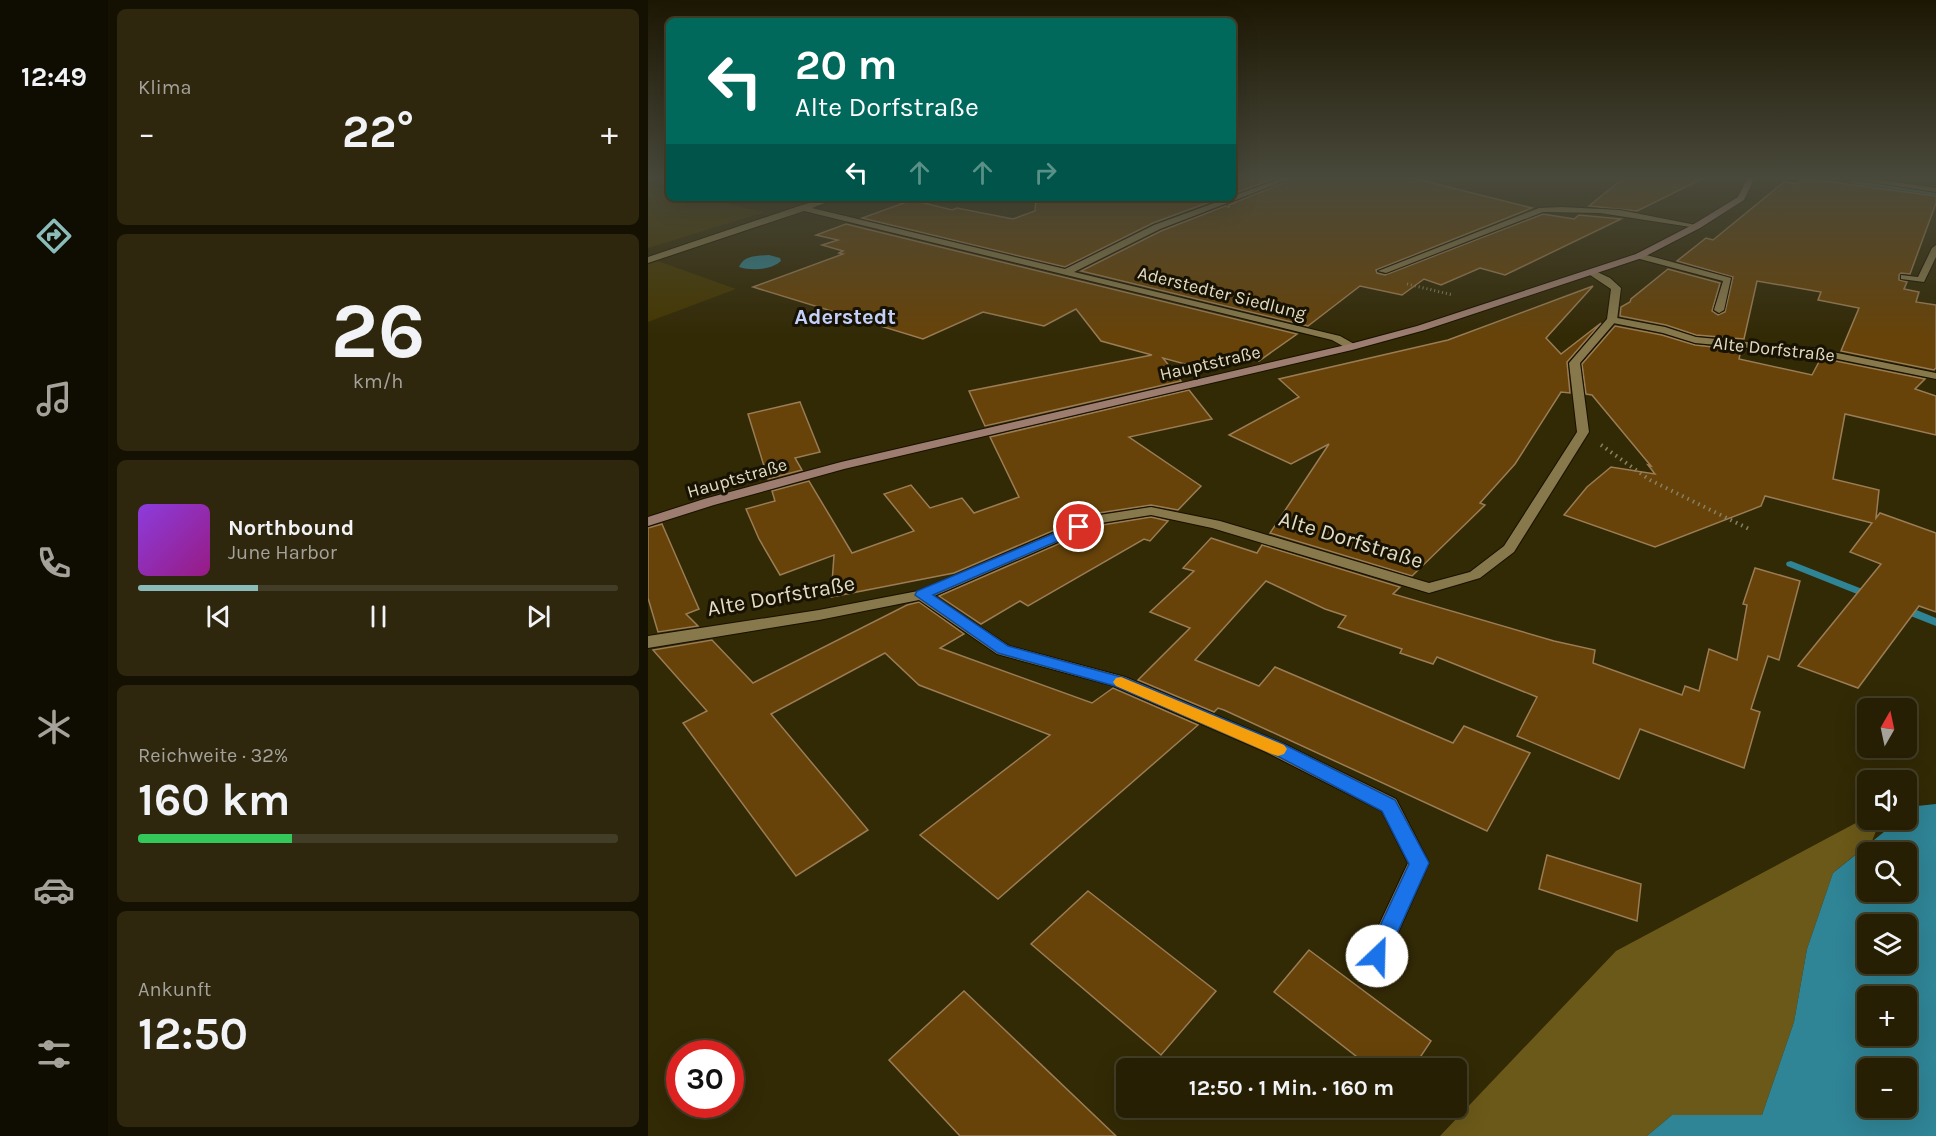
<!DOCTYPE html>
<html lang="de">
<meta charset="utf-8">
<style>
body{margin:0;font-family:Karla,sans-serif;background:#2e270e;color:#f1f3f6;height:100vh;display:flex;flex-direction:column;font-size:22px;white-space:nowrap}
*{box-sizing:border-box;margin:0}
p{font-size:20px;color:#a4a29a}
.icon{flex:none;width:33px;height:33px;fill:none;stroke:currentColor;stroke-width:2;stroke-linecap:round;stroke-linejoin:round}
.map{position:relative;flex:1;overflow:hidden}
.panel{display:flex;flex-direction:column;gap:9px;padding:9px;background:#151102;width:540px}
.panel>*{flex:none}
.hud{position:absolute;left:18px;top:18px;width:570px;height:183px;border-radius:9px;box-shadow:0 6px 24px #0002,0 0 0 2px #423d26;background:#00695c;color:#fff;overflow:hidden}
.needle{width:39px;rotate:9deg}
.buttons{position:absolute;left:1209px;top:698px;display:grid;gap:12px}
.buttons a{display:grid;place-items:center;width:60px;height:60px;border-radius:9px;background:#261f04;box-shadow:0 6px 24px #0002,0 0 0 2px #423d26;font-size:30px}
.speed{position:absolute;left:18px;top:1040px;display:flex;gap:12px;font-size:30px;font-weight:700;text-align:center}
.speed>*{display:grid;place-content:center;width:78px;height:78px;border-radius:50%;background:#261f04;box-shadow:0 6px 24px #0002,0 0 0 2px #423d26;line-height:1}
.speed .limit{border:9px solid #d22;background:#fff;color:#111}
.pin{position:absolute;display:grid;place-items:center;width:51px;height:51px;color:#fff;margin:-26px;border:3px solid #fff;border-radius:50%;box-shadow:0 2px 6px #0007}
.me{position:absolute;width:66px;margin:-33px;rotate:24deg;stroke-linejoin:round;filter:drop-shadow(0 0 4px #0008)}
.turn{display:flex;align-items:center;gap:21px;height:126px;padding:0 30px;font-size:27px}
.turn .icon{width:78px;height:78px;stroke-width:2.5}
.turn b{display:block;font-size:42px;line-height:51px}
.lanes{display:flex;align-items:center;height:57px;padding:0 30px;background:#0003;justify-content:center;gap:30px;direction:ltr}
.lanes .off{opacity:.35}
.big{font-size:45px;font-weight:700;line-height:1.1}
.panel .widget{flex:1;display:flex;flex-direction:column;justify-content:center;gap:9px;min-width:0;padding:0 21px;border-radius:9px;background:#2e270e}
.panel .dial{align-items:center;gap:0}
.dial b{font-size:78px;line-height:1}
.song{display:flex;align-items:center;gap:18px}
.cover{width:72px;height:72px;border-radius:9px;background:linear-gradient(135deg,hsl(270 70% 55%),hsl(310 70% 35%))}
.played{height:6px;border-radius:3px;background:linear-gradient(90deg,#8bbbb9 25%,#423d26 25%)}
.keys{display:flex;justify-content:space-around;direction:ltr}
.heat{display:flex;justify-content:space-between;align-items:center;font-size:33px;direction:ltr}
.charge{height:9px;border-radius:4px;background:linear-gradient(90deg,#34c759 32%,#423d26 0)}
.trip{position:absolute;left:468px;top:1058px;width:351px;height:60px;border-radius:9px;background:#261f04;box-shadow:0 6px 24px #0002,0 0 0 2px #423d26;font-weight:700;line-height:60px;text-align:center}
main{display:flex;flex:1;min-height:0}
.tab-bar{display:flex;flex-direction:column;width:108px;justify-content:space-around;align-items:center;background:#0f0c02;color:#a4a29a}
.tab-bar .icon{width:42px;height:42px}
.tab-bar .on{color:#8bbbb9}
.tab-bar b{font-size:27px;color:#f1f3f6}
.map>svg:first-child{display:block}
.green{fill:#443700}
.forest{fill:#6b5919}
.water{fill:#2f8495;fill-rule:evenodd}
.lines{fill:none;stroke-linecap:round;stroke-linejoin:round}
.stream{fill:#2f8495;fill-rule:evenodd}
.building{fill:#674309;stroke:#9a7c55;stroke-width:1.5}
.lane-casing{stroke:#181100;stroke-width:2}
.street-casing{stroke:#181100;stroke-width:2}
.secondary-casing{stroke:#181100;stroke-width:2}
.path-far1{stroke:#888062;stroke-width:3;stroke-dasharray:1 3;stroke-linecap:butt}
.path{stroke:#888062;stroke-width:4;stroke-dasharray:1.5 4.5;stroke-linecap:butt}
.lane{fill:#87794c;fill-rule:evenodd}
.street{fill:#87794c;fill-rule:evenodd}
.secondary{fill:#9d7d6f;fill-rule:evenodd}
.route{fill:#1a73e8;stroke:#114b97;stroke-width:1.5}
.slow{fill:#f59e0b}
.labels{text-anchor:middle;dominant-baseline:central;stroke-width:6;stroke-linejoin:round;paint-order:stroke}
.far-street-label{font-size:18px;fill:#e3dbc3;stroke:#171202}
.far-quarter-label{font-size:22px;font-weight:bold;fill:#c5d0fa;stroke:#171202}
.street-label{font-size:22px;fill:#e3dbc3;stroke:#171202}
</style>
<main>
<nav class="tab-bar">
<b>12:49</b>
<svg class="icon on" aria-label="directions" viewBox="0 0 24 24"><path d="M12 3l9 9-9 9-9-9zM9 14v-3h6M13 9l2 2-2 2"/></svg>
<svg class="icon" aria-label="music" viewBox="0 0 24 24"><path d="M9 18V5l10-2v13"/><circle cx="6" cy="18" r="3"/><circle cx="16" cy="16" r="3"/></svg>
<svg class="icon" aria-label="phone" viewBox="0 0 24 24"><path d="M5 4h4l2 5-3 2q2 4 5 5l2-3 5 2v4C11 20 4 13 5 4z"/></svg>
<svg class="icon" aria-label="climate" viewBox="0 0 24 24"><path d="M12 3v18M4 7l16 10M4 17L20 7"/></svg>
<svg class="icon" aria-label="car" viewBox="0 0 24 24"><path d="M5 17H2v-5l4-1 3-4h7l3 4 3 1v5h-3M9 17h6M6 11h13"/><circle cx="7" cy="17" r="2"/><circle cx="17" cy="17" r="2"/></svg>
<svg class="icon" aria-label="filters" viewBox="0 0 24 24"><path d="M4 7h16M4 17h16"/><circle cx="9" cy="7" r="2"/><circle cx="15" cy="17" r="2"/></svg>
</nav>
<section class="panel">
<div class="widget"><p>Klima</p>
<div class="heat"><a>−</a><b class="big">22°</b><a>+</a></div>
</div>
<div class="widget dial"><b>26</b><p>km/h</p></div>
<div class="widget">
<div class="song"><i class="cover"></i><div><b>Northbound</b><p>June Harbor</p></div></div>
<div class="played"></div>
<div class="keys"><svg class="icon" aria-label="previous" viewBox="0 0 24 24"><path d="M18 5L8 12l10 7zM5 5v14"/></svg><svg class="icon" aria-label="pause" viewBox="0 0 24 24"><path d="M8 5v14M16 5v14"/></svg><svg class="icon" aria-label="next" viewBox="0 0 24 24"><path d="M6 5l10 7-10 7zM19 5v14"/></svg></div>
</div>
<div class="widget"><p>Reichweite · 32%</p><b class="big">160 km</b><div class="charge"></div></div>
<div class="widget"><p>Ankunft</p><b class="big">12:50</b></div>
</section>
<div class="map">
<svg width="1288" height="1136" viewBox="0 0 1288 1136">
<rect width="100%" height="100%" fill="#322905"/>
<g class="green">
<path d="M 0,186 L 21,190 L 21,198 L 54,198 L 117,212 L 0,248 Z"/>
<path d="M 10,261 L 88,289 L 0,322 L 0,264 Z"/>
</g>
<path class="forest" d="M 1219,817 L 1220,819 L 1233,819 L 1224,841 L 1185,873 L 1159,949 L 1146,1022 L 1114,1115 L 1024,1115 L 999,1136 L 792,1136 L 968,951 Z"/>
<g class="water">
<path d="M 121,255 L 132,258 L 133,261 C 123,270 104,271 91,267 C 96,255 110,256 121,255 Z"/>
<path d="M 1288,804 L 1288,1136 L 999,1136 L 1024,1115 L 1114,1115 L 1146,1022 L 1159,949 L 1185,873 L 1252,819 L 1258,819 L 1259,814 L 1269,806 ZM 1220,852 L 1258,852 L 1258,891 L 1220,891 ZM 1220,924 L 1258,924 L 1258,963 L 1220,963 ZM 1220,996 L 1258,996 L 1258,1035 L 1220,1035 ZM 1220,1068 L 1258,1068 L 1258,1107 L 1220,1107 Z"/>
</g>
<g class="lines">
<g class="stream">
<path d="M 1204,180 L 1288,191 L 1288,195 L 1202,183 Z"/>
<path d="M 1143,561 L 1227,594 L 1228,596 L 1227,598 L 1219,598 L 1139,566 L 1138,564 L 1139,562 Z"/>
<path d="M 1254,604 L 1288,618 L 1288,626 L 1250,611 L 1248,608 Z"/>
</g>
</g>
<g class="building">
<path d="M 585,177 L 630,177 L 585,194 Z"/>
<path d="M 649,177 L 761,177 L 884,208 L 728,270 L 729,273 L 737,275 L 895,214 L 926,219 L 931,215 L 973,219 L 857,275 L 832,268 L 793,285 L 776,279 L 754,295 L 712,286 L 660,326 L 433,271 L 513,231 L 577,206 L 581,207 L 581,205 Z"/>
<path d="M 977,177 L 1058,177 L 989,211 L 941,206 Z"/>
<path d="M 1153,178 L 1288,196 L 1288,203 L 1262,274 L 1253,273 L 1251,275 L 1251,280 L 1259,282 L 1256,289 L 1271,292 L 1268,302 L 1288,305 L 1288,368 L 1286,370 L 1193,351 L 1211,308 L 1170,300 L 1173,292 L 1109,281 L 1096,339 L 1048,335 L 1018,325 L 972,316 L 973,307 L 982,302 L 983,299 L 1020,269 L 1072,283 L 1064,311 L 1070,315 L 1077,312 L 1085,277 L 1029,261 L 1058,238 L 1065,240 L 1136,182 L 1150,184 Z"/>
<path d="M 388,198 L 531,198 L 559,203 L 505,223 L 417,267 L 214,218 L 264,200 L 304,210 L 309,208 L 365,219 L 387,211 Z"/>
<path d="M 198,224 L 649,334 L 611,361 L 605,355 L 548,367 L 515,358 L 533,381 L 337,426 L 321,391 L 504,355 L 453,341 L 428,309 L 396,326 L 335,312 L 275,339 L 105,287 L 195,254 L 191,253 L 195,251 L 174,245 L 190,240 L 168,235 Z"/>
<path d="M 945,286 L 898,338 L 913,354 L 953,323 L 919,362 L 922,393 L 913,392 L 867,464 L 832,503 L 837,505 L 764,576 L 622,533 L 681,444 L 643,464 L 581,435 L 651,397 L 631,379 L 800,340 Z"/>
<path d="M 967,326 L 1014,335 L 1047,345 L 1093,350 L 1091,359 L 1164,375 L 1173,358 L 1277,379 L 1267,389 L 1288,396 L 1288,435 L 1197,414 L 1185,479 L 1231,490 L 1228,518 L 1232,513 L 1288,533 L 1288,612 L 1271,606 L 1210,688 L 1150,666 L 1233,564 L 1202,552 L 1224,523 L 1117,496 L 1113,506 L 1007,547 L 916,515 L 939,487 L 963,467 L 1007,474 L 1000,465 L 1003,466 L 944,395 L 938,394 L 934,364 Z"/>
<path d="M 541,390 L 564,419 L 481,437 L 553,486 L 530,510 L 503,505 L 444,514 L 306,573 L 183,597 L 186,555 L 132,575 L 111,539 L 98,509 L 127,501 L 124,491 L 161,481 L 204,553 L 266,531 L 236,494 L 263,485 L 282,508 L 314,498 L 326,513 L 371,497 L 342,437 Z"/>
<path d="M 152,402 L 172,452 L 147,458 L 154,470 L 120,479 L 100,414 Z"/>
<path d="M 503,517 L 520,521 L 502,541 L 496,539 L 380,606 L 372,601 L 333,624 L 291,596 L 454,525 Z"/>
<path d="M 14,524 L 51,609 L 38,614 L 50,626 L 10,632 L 0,598 L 0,528 Z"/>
<path d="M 563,538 L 609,553 L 614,545 L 752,587 L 745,594 L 906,641 L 947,650 L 945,663 L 1034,695 L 1037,686 L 1051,691 L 1061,649 L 1089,660 L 1099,605 L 1095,604 L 1107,568 L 1152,581 L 1131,660 L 1120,656 L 1103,709 L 1112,712 L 1096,768 L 992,729 L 971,779 L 869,736 L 889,697 L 789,657 L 785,664 L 752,653 L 754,649 L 690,627 L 698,616 L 677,609 L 618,581 L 547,660 L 611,686 L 627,667 L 805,743 L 816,726 L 882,753 L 839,831 L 576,710 L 570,708 L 566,712 L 490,680 L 542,628 L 502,612 L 546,571 L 535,568 Z"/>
<path d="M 271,602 L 316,634 L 292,648 L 444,703 L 465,688 L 550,725 L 350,899 L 272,835 L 402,735 L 271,685 L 237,653 L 123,714 L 220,830 L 148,876 L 35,723 L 59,711 L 5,650 L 64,640 L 105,683 L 259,605 Z"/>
<path d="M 899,855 L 993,884 L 989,921 L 891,889 Z"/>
<path d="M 440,891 L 568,991 L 513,1055 L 383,944 Z"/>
<path d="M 661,950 L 783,1041 L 765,1068 L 701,1068 L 709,1057 L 626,992 Z"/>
<path d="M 316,991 L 468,1136 L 312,1136 L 241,1060 Z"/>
</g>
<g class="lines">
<g class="lane-casing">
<g id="lane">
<path d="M 991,253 L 1083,278 L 1076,310 L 1071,313 L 1066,310 L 1075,281 L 988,258 L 988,254 Z"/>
<path d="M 964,317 L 1017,327 L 1048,337 L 1165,348 L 1288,373 L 1288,379 L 1165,354 L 1047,343 L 1015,333 L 960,322 L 960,318 Z"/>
</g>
</g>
<g class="street-casing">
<g id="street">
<path d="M 637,177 L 647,177 L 512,229 L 426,272 L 692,336 L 708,345 L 708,349 L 700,349 L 684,340 L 156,211 L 0,263 L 0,257 L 151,206 L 178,198 L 190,198 L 164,208 L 417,269 L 506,225 Z"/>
<path d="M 1191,177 L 1211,177 L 1288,188 L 1288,192 Z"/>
<path d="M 913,207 L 972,210 L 1053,226 L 1049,228 L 952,213 L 895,212 L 738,273 L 730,271 L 891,208 Z"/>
<path d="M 1288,245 L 1288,257 L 1276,282 L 1253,279 L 1253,275 L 1270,277 L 1284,248 Z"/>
<path d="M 945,270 L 962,278 L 973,288 L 969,320 L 932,363 L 941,432 L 866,552 L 832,578 L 781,593 L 564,528 L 503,515 L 453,523 L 286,596 L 361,646 L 477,677 L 632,742 L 748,799 L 781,863 L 728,982 L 720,985 L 712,982 L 708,974 L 760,863 L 734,811 L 618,752 L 466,686 L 349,654 L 271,600 L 171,620 L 0,648 L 0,636 L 171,610 L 270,591 L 445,516 L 503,507 L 572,521 L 781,583 L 822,572 L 856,546 L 929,432 L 921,363 L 959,319 L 963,289 L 942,275 L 940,273 Z"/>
</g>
</g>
<g class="secondary-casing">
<path id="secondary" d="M 1100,177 L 1107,177 L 1096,200 L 1052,228 L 994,258 L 777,330 L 704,350 L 196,469 L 66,505 L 0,526 L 0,517 L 56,499 L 193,462 L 702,344 L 769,326 L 988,254 L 1046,224 L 1090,197 Z"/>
</g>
<path class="path-far1" d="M 759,284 L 805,295"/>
<path class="path" d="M 953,445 L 1002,480 L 1103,530"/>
<use href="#lane" class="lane"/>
<use href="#street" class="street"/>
<use href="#secondary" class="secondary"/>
</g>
<linearGradient id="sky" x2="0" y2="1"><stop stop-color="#1c1703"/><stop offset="0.53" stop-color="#49493b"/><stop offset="1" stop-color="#49493b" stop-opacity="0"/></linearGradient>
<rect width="1288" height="336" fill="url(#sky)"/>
<path class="route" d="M 431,523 L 435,525 L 437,527 L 435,530 L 285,595 L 360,646 L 477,678 L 631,742 L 747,800 L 781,863 L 736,962 L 729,965 L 722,962 L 718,956 L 761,864 L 734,811 L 620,751 L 467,686 L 350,653 L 267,595 L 269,591 Z"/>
<path class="slow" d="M 473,677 L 636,745 L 639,749 L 636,754 L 630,756 L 624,754 L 468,686 L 465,682 L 468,678 Z"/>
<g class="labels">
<g class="far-street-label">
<text transform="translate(574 293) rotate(14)">Aderstedter Siedlung</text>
<text transform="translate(1126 349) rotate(6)">Alte Dorfstraße</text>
<text transform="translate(562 363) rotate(-13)">Hauptstraße</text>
<text transform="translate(89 478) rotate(-16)">Hauptstraße</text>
</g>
<g class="far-quarter-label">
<text x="197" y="317">Aderstedt</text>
</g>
<g class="street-label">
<text transform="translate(703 540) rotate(17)">Alte Dorfstraße</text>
<text transform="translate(133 596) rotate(-10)">Alte Dorfstraße</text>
</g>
</g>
</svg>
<div class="buttons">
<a><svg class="needle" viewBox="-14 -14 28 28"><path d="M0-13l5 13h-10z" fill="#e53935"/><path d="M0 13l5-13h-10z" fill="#a4a29a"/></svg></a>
<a><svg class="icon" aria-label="sound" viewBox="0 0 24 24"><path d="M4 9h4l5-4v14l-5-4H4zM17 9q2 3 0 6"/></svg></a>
<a><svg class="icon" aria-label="search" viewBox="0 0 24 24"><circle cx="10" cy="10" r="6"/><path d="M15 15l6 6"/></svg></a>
<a><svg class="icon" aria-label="layers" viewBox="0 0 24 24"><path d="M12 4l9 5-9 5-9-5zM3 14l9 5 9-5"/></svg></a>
<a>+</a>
<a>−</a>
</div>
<div class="speed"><div class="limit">30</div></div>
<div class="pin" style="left:431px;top:527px;background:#d93025"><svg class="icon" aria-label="arrive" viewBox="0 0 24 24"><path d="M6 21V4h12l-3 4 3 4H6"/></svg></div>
<svg class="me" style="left:729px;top:956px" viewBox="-20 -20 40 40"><circle r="19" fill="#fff"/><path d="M0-13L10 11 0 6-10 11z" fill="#1a73e8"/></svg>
<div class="trip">12:50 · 1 Min. · 160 m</div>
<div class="hud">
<div class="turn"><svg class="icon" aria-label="left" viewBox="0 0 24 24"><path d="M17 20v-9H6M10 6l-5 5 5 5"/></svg><div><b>20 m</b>Alte Dorfstraße</div></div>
<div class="lanes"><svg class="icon" aria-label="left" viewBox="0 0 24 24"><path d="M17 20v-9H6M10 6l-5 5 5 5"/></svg><svg class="icon off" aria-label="ahead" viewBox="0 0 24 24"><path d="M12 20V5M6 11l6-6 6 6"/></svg><svg class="icon off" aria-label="ahead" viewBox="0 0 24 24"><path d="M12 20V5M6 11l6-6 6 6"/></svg><svg class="icon off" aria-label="right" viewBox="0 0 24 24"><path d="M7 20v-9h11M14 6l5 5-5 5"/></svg></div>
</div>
</div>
</main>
